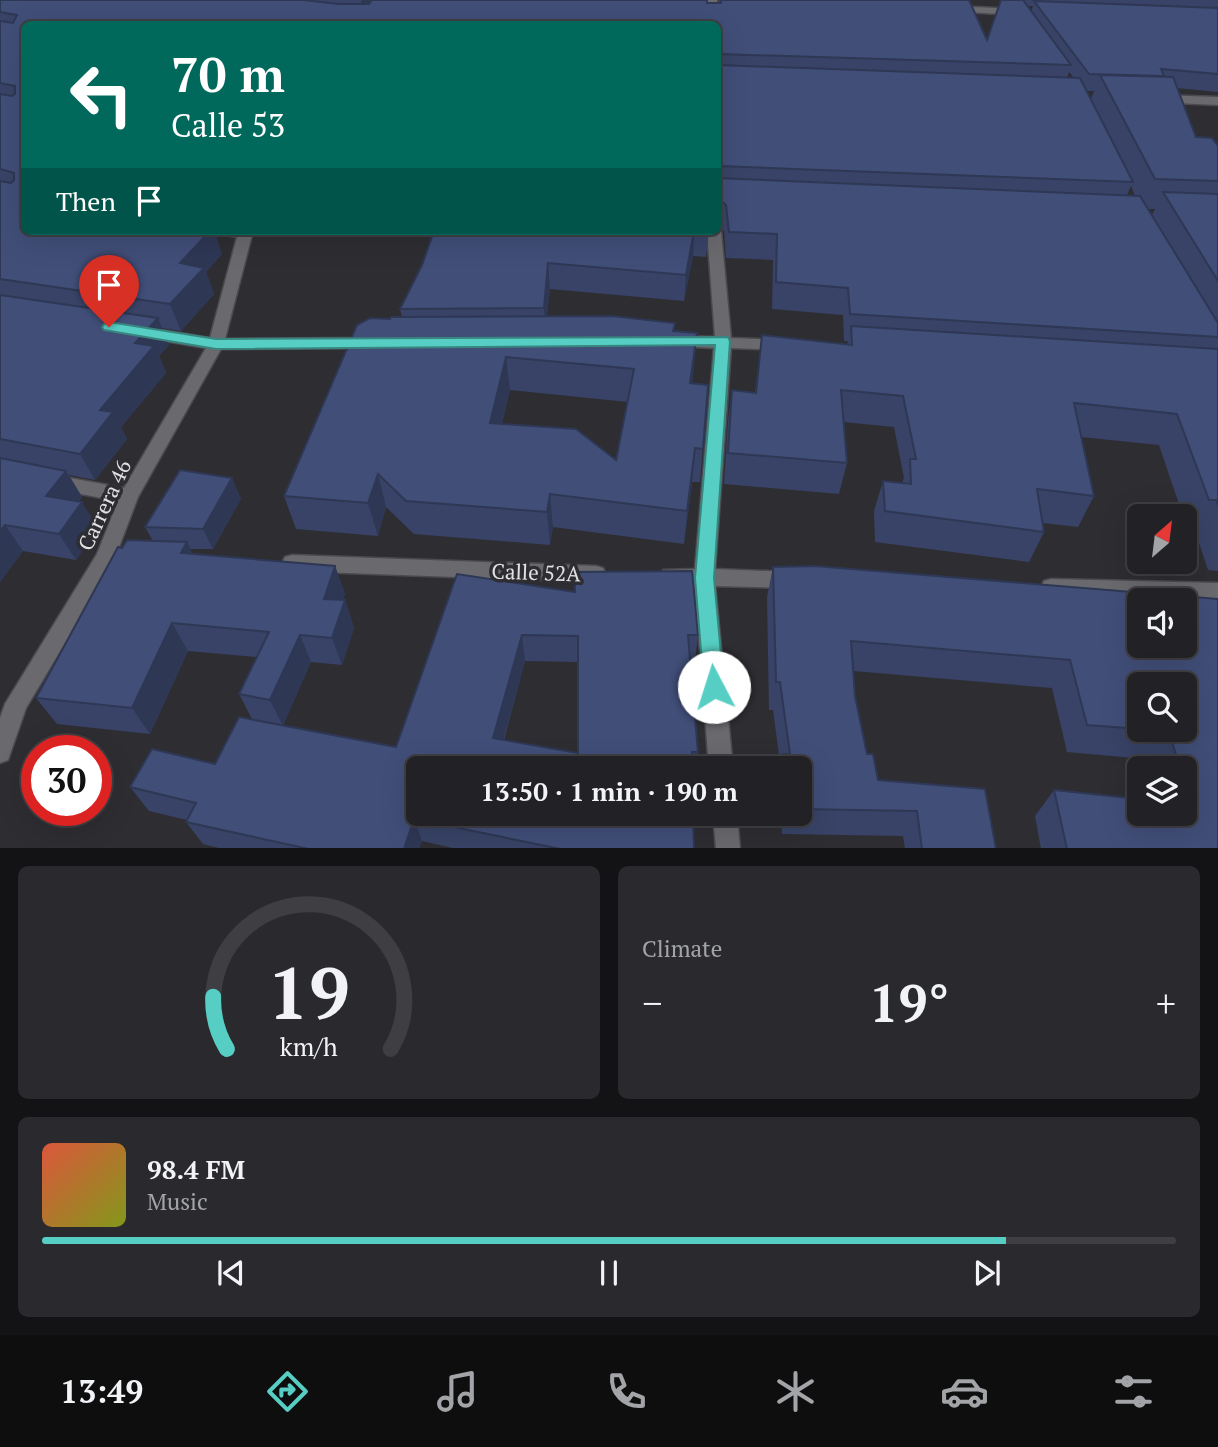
<!DOCTYPE html>
<meta charset="utf-8">
<style>
body{margin:0;font-family:"PT Serif",serif;background:#2a2a2e;color:#f1f3f6;height:100vh;display:flex;flex-direction:column;font-size:26px;white-space:nowrap}
*{box-sizing:border-box;margin:0}
p{font-size:23px;color:#a2a4a7}
.icon{flex:none;width:38px;height:38px;fill:none;stroke:currentColor;stroke-width:2;stroke-linecap:round;stroke-linejoin:round}
.map{position:relative;height:848px;overflow:hidden}
.panel{display:flex;flex-direction:column;gap:18px;padding:18px;background:#131315;flex:1}
.panel>*{flex:none}
.guide{position:absolute;left:21px;top:21px;width:700px;height:214px;border-radius:10px;box-shadow:0 7px 28px #0002,0 0 0 2px #3f3f43;background:#00695c;color:#fff;overflow:hidden}
.needle{width:46px;rotate:28deg}
.buttons{position:absolute;left:1127px;top:504px;display:grid;gap:14px}
.buttons a{display:grid;place-items:center;width:70px;height:70px;border-radius:10px;background:#222226;box-shadow:0 7px 28px #0002,0 0 0 2px #3f3f43;font-size:35px}
.speed{position:absolute;left:21px;top:735px;display:flex;gap:14px;font-size:35px;font-weight:700;text-align:center}
.speed>*{display:grid;place-content:center;width:91px;height:91px;border-radius:50%;background:#222226;box-shadow:0 7px 28px #0002,0 0 0 2px #3f3f43;line-height:1}
.speed .limit{border:10px solid #d22;background:#fff;color:#111}
.pin{position:absolute;display:grid;place-items:center;width:60px;height:60px;color:#fff;margin:-72px -30px;border-radius:50% 50% 50% 0;rotate:-45deg;box-shadow:0 0 7px #0007}
.pin .icon{rotate:45deg}
.me{position:absolute;width:77px;margin:-38px;rotate:355deg;stroke-linejoin:round;filter:drop-shadow(0 0 5px #0008)}
.turn{display:flex;align-items:center;gap:24px;height:147px;padding:0 35px;font-size:32px}
.turn .icon{width:91px;height:91px;stroke-width:2.5}
.turn b{display:block;font-size:49px;line-height:60px}
.then{display:flex;align-items:center;height:66px;padding:0 35px;background:#0003;gap:14px;font-size:26px}
.big{font-size:52px;font-weight:800;line-height:1.1}
.panel .card{flex:1;display:flex;flex-direction:column;justify-content:center;gap:10px;min-width:0;padding:0 24px;border-radius:10px;background:#2a2a2e}
.panel .dial{align-items:center;gap:0}
.dial svg{height:182px;overflow:visible;fill:none;stroke:#3f3f43;stroke-width:7;stroke-linecap:round;text-anchor:middle}
.dial text{fill:#f1f3f6;stroke:none}
.song{display:flex;align-items:center;gap:21px}
.cover{width:84px;height:84px;border-radius:10px;background:linear-gradient(135deg,hsl(10 70% 55%),hsl(70 70% 35%))}
.played{height:7px;border-radius:4px;background:linear-gradient(90deg,#56cec3 85%,#3f3f43 85%)}
.keys{display:flex;justify-content:space-around;direction:ltr}
.heat{display:flex;justify-content:space-between;align-items:center;font-size:38px;direction:ltr}
.panel .tiles{flex:1;display:grid;gap:18px;grid-template-columns:1fr 1fr}
.card:last-child{grid-column:span 2}
.trip{position:absolute;left:406px;top:756px;width:406px;height:70px;border-radius:10px;background:#222226;box-shadow:0 7px 28px #0002,0 0 0 2px #3f3f43;font-weight:800;line-height:70px;text-align:center}
.dock{display:flex;height:112px;justify-content:space-around;align-items:center;background:#0e0e0f;color:#a2a4a7}
.dock .icon{width:49px;height:49px}
.dock .selected{color:#56cec3}
.dock b{font-size:32px;color:#f1f3f6}
.map>svg:first-child{display:block}
.lines{fill:none;stroke-linecap:round;stroke-linejoin:round}
.minor-casing{stroke:#4b4a4f;stroke-width:3}
.minor{fill:#69696e;fill-rule:evenodd}
.wall{fill:#384367;fill-rule:evenodd}
.shaded-wall{fill:#2e3754}
.building{fill:#414e78;stroke:#2e3754;stroke-width:2;fill-rule:evenodd}
.route{fill:#56cec3;stroke:#38867f;stroke-width:2}
.labels{text-anchor:middle;dominant-baseline:central;stroke-width:7;stroke-linejoin:round;paint-order:stroke}
.street-label{font-size:21px;fill:#e1e1e4;stroke:#2e2d32}
</style>
<div class="map">
<svg width="1218" height="849" viewBox="0 0 1218 849">
<rect width="100%" height="100%" fill="#2e2d32"/>
<g class="lines">
<g class="minor-casing">
<g id="minor">
<rect x="707" y="0" width="10" height="24"/>
<path d="M 952,6 L 1018,9 L 1023,12 L 1018,15 L 948,11 L 948,7 Z"/>
<path d="M 1158,95 L 1218,97 L 1218,105 L 1154,102 L 1152,99 Z"/>
<path d="M 718,228 L 721,231 L 731,338 L 785,340 L 793,345 L 785,350 L 731,348 L 715,569 L 792,572 L 799,574 L 802,580 L 799,586 L 792,588 L 715,586 L 733,768 L 709,768 L 695,585 L 663,582 L 660,576 L 663,570 L 695,569 L 714,348 L 673,346 L 665,341 L 673,336 L 715,337 L 707,231 L 718,231 Z"/>
<path d="M 218,231 L 253,231 L 225,339 L 372,338 L 380,343 L 372,348 L 221,349 L 138,497 L 113,563 L 26,708 L 8,760 L 0,763 L 0,718 L 5,704 L 97,554 L 118,501 L 54,489 L 47,487 L 45,482 L 47,477 L 54,475 L 124,488 L 206,348 L 142,337 L 134,332 L 142,327 L 210,338 L 237,237 L 220,234 Z"/>
<path d="M 292,555 L 596,566 L 603,568 L 606,574 L 603,580 L 596,582 L 292,571 L 285,569 L 282,563 L 285,557 Z"/>
<path d="M 1051,579 L 1218,583 L 1218,601 L 1051,595 L 1044,593 L 1041,587 L 1044,581 Z"/>
<path d="M 713,814 L 737,814 L 740,849 L 716,849 Z"/>
</g>
</g>
<use href="#minor" class="minor"/>
</g>
<g class="wall">
<path d="M 0,0 L 707,0 L 707,3 L 719,3 L 719,0 L 969,0 L 987,40 L 1001,0 L 1218,0 L 1218,92 L 1177,88 L 1196,137 L 1218,146 L 1218,571 L 1208,570 L 1195,531 L 1188,530 L 1185,521 L 1185,516 L 1183,516 L 1159,445 L 1081,437 L 1094,496 L 1078,527 L 1043,523 L 1044,532 L 1029,562 L 875,542 L 874,511 L 883,481 L 902,483 L 904,478 L 894,427 L 843,422 L 847,463 L 839,494 L 724,484 L 728,421 L 732,390 L 755,393 L 762,335 L 847,345 L 848,341 L 844,341 L 843,315 L 772,309 L 773,260 L 726,258 L 724,231 L 718,226 L 718,24 L 24,24 L 24,231 L 214,231 L 222,254 L 206,272 L 214,294 L 181,331 L 162,328 L 169,345 L 159,356 L 166,373 L 121,427 L 127,439 L 95,480 L 69,475 L 82,497 L 78,502 L 98,528 L 76,560 L 23,551 L 0,582 ZM 1027,6 L 1033,6 L 1031,11 ZM 1069,72 L 1074,78 L 1067,78 ZM 1086,91 L 1094,91 L 1091,99 ZM 1131,186 L 1135,196 L 1127,195 ZM 1148,209 L 1155,209 L 1152,215 Z"/>
<path d="M 401,231 L 709,231 L 706,257 L 693,256 L 684,301 L 550,289 L 547,316 L 697,333 L 692,383 L 708,385 L 700,482 L 692,482 L 684,544 L 553,527 L 550,545 L 414,534 L 386,507 L 378,536 L 296,529 L 284,496 L 390,319 L 402,317 L 400,309 L 422,265 L 434,233 ZM 510,390 L 628,402 L 616,460 L 502,424 Z"/>
<path d="M 232,478 L 241,499 L 213,549 L 190,549 L 192,554 L 335,566 L 345,594 L 342,600 L 345,600 L 354,628 L 342,665 L 311,662 L 283,725 L 396,747 L 457,574 L 698,635 L 695,662 L 690,662 L 698,752 L 696,768 L 418,768 L 694,849 L 457,849 L 422,841 L 419,849 L 223,849 L 203,844 L 186,822 L 187,820 L 149,811 L 130,787 L 215,764 L 252,719 L 239,694 L 257,657 L 188,651 L 150,734 L 57,724 L 36,698 L 122,548 L 153,541 L 145,527 ZM 525,661 L 578,662 L 578,753 L 504,740 Z"/>
<path d="M 773,567 L 1218,599 L 1218,849 L 1041,849 L 1035,816 L 1054,790 L 1185,814 L 1185,768 L 1148,768 L 1145,759 L 1067,752 L 1052,688 L 853,671 L 855,696 L 867,754 L 878,780 L 996,849 L 905,849 L 903,836 L 782,834 L 780,814 L 800,814 L 800,768 L 779,768 L 780,763 L 773,710 L 769,710 L 767,597 Z"/>
</g>
<g class="shaded-wall">
<path d="M 361,0 L 376,0 L 364,17 Z"/>
<path d="M 720,200 L 718,225 L 718,226 L 718,203 Z"/>
<path d="M 210,231 L 214,231 L 222,254 L 206,272 L 214,294 L 181,331 L 170,304 L 180,263 Z"/>
<path d="M 694,231 L 693,256 L 684,301 L 686,275 Z"/>
<path d="M 548,263 L 550,289 L 545,334 L 544,308 Z"/>
<path d="M 158,318 L 169,345 L 159,356 L 166,373 L 121,427 L 127,439 L 95,480 L 80,454 L 100,410 L 135,343 Z"/>
<path d="M 697,333 L 694,366 L 688,417 L 690,383 Z"/>
<path d="M 506,357 L 510,390 L 494,457 L 490,423 Z"/>
<path d="M 695,448 L 692,482 L 684,544 L 687,511 Z"/>
<path d="M 66,471 L 82,497 L 63,522 L 46,496 Z"/>
<path d="M 378,474 L 386,507 L 378,536 L 368,503 Z"/>
<path d="M 232,478 L 241,499 L 213,549 L 203,529 Z"/>
<path d="M 550,494 L 553,527 L 550,545 L 547,512 Z"/>
<path d="M 82,502 L 98,528 L 76,560 L 59,534 Z"/>
<path d="M 5,525 L 23,551 L 0,582 L 0,531 Z"/>
<path d="M 187,542 L 201,571 L 181,553 Z"/>
<path d="M 335,566 L 345,594 L 334,626 L 324,599 Z"/>
<path d="M 345,600 L 354,628 L 342,665 L 332,638 Z"/>
<path d="M 172,623 L 188,651 L 150,734 L 132,708 Z"/>
<path d="M 300,635 L 311,662 L 283,726 L 270,700 Z"/>
<path d="M 522,635 L 525,661 L 497,762 L 493,738 Z"/>
<path d="M 414,819 L 422,841 L 419,849 L 404,849 Z"/>
</g>
<g class="building">
<path d="M 0,0 L 303,0 L 339,4 L 369,4 L 372,0 L 707,0 L 707,3 L 721,3 L 721,0 L 969,0 L 987,40 L 1001,0 L 1023,0 L 1071,65 L 720,54 L 718,56 L 718,24 L 24,24 L 24,231 L 210,231 L 180,263 L 204,268 L 170,304 L 0,279 L 0,181 L 11,183 L 14,180 L 14,173 L 0,169 L 0,94 L 12,96 L 15,94 L 15,86 L 0,83 L 0,21 L 13,23 L 17,15 L 0,12 Z"/>
<path d="M 1034,1 L 1218,8 L 1218,74 L 1161,69 L 1164,76 L 1089,74 Z"/>
<path d="M 718,58 L 718,65 L 1080,78 L 1133,182 L 720,166 L 718,169 L 718,178 L 1140,196 L 1218,323 L 1218,337 L 850,314 L 848,288 L 776,282 L 777,234 L 729,232 L 726,205 L 720,200 L 718,203 Z"/>
<path d="M 1100,75 L 1173,77 L 1196,137 L 1212,138 L 1218,146 L 1218,181 L 1155,179 Z"/>
<path d="M 1163,192 L 1218,194 L 1218,281 Z"/>
<path d="M 434,231 L 694,231 L 686,275 L 548,263 L 544,308 L 400,309 L 422,265 Z"/>
<path d="M 0,295 L 158,318 L 135,343 L 154,346 L 100,410 L 113,412 L 80,454 L 0,439 Z"/>
<path d="M 612,316 L 675,323 L 673,331 L 697,333 L 690,383 L 708,385 L 703,449 L 695,448 L 687,511 L 550,494 L 547,512 L 406,501 L 378,474 L 368,503 L 284,496 L 357,325 L 370,318 L 390,319 L 391,317 ZM 506,357 L 634,369 L 616,460 L 576,429 L 490,423 Z"/>
<path d="M 851,326 L 1218,349 L 1218,505 L 1216,500 L 1209,500 L 1177,414 L 1074,403 L 1094,496 L 1037,489 L 1044,532 L 885,511 L 883,481 L 911,484 L 910,459 L 916,459 L 903,396 L 841,390 L 847,463 L 728,453 L 732,390 L 756,393 L 762,335 L 852,345 Z"/>
<path d="M 0,458 L 66,471 L 46,496 L 82,502 L 59,534 L 5,525 L 0,531 Z"/>
<path d="M 180,470 L 232,478 L 203,529 L 145,527 Z"/>
<path d="M 127,540 L 187,542 L 181,553 L 335,566 L 324,599 L 345,600 L 332,638 L 300,635 L 270,700 L 239,694 L 269,632 L 172,623 L 132,708 L 36,698 L 118,547 L 122,548 Z"/>
<path d="M 815,566 L 1218,599 L 1218,849 L 1067,849 L 1054,790 L 1139,799 L 1139,814 L 1185,814 L 1185,804 L 1192,805 L 1185,783 L 1185,768 L 1180,768 L 1169,732 L 1144,730 L 1185,730 L 1185,684 L 1139,684 L 1139,729 L 1087,725 L 1070,660 L 851,641 L 855,696 L 867,754 L 873,754 L 878,780 L 985,789 L 996,849 L 922,849 L 917,811 L 800,809 L 800,768 L 785,768 L 783,754 L 790,754 L 780,682 L 776,682 L 773,567 ZM 1139,600 L 1185,600 L 1185,646 L 1139,646 Z"/>
<path d="M 692,571 L 698,635 L 688,635 L 698,752 L 692,752 L 693,768 L 418,768 L 418,814 L 693,814 L 694,849 L 561,849 L 414,819 L 404,849 L 309,849 L 186,822 L 196,803 L 130,787 L 152,749 L 215,764 L 239,717 L 396,747 L 457,574 L 575,592 L 575,572 ZM 522,635 L 578,636 L 578,753 L 493,738 Z"/>
</g>
<path class="route" d="M 109,322 L 216,339 L 728,337 L 730,341 L 714,578 L 724,687 L 721,693 L 714,696 L 707,693 L 704,687 L 695,578 L 715,345 L 216,349 L 104,330 L 102,327 L 104,324 Z"/>
<g class="labels">
<g class="street-label">
<text transform="translate(104 505) rotate(-65)">Carrera 46</text>
<text transform="translate(536 572) rotate(2)">Calle 52A</text>
</g>
</g>
</svg>
<div class="buttons">
<a><svg class="needle" viewBox="-14 -14 28 28"><path d="M0-13l5 13h-10z" fill="#e53935"/><path d="M0 13l5-13h-10z" fill="#a2a4a7"/></svg></a>
<a><svg class="icon" aria-label="sound" viewBox="0 0 24 24"><path d="M4 9h4l5-4v14l-5-4H4zM17 9q2 3 0 6"/></svg></a>
<a><svg class="icon" aria-label="search" viewBox="0 0 24 24"><circle cx="10" cy="10" r="6"/><path d="M15 15l6 6"/></svg></a>
<a><svg class="icon" aria-label="layers" viewBox="0 0 24 24"><path d="M12 4l9 5-9 5-9-5zM3 14l9 5 9-5"/></svg></a>
</div>
<div class="speed"><div class="limit">30</div></div>
<div class="pin" style="left:109px;top:327px;background:#d93025"><svg class="icon" aria-label="arrive" viewBox="0 0 24 24"><path d="M6 21V4h12l-3 4 3 4H6"/></svg></div>
<svg class="me" style="left:714px;top:687px" viewBox="-20 -20 40 40"><circle r="19" fill="#fff"/><path d="M0-13L10 11 0 6-10 11z" fill="#56cec3"/></svg>
<div class="trip">13:50 · 1 min · 190 m</div>
<div class="guide">
<div class="turn"><svg class="icon" aria-label="left" viewBox="0 0 24 24"><path d="M17 20v-9H6M10 6l-5 5 5 5"/></svg><div><b>70 m</b>Calle 53</div></div>
<div class="then">Then<svg class="icon" aria-label="arrive" viewBox="0 0 24 24"><path d="M6 21V4h12l-3 4 3 4H6"/></svg></div>
</div>
</div>
<section class="panel">
<div class="tiles">
<div class="card dial"><svg viewBox="0 0 100 80">
<path d="M14 69A42 42 0 1 1 86 69"/>
<path d="M14 69A42 42 0 0 1 8 46" stroke="#56cec3"/>
<text x="50" y="56" font-size="32" font-weight="700">19</text>
<text x="50" y="72" font-size="11">km/h</text>
</svg></div>
<div class="card"><p>Climate</p>
<div class="heat"><a>−</a><b class="big">19°</b><a>+</a></div>
</div>
<div class="card">
<div class="song"><i class="cover"></i><div><b>98.4 FM</b><p>Music</p></div></div>
<div class="played"></div>
<div class="keys"><svg class="icon" aria-label="previous" viewBox="0 0 24 24"><path d="M18 5L8 12l10 7zM5 5v14"/></svg><svg class="icon" aria-label="pause" viewBox="0 0 24 24"><path d="M8 5v14M16 5v14"/></svg><svg class="icon" aria-label="next" viewBox="0 0 24 24"><path d="M6 5l10 7-10 7zM19 5v14"/></svg></div>
</div>
</div>
</section>
<nav class="dock">
<b>13:49</b>
<svg class="icon selected" aria-label="directions" viewBox="0 0 24 24"><path d="M12 3l9 9-9 9-9-9zM9 14v-3h6M13 9l2 2-2 2"/></svg>
<svg class="icon" aria-label="music" viewBox="0 0 24 24"><path d="M9 18V5l10-2v13"/><circle cx="6" cy="18" r="3"/><circle cx="16" cy="16" r="3"/></svg>
<svg class="icon" aria-label="phone" viewBox="0 0 24 24"><path d="M5 4h4l2 5-3 2q2 4 5 5l2-3 5 2v4C11 20 4 13 5 4z"/></svg>
<svg class="icon" aria-label="climate" viewBox="0 0 24 24"><path d="M12 3v18M4 7l16 10M4 17L20 7"/></svg>
<svg class="icon" aria-label="car" viewBox="0 0 24 24"><path d="M5 17H2v-5l4-1 3-4h7l3 4 3 1v5h-3M9 17h6M6 11h13"/><circle cx="7" cy="17" r="2"/><circle cx="17" cy="17" r="2"/></svg>
<svg class="icon" aria-label="filters" viewBox="0 0 24 24"><path d="M4 7h16M4 17h16"/><circle cx="9" cy="7" r="2"/><circle cx="15" cy="17" r="2"/></svg>
</nav>
